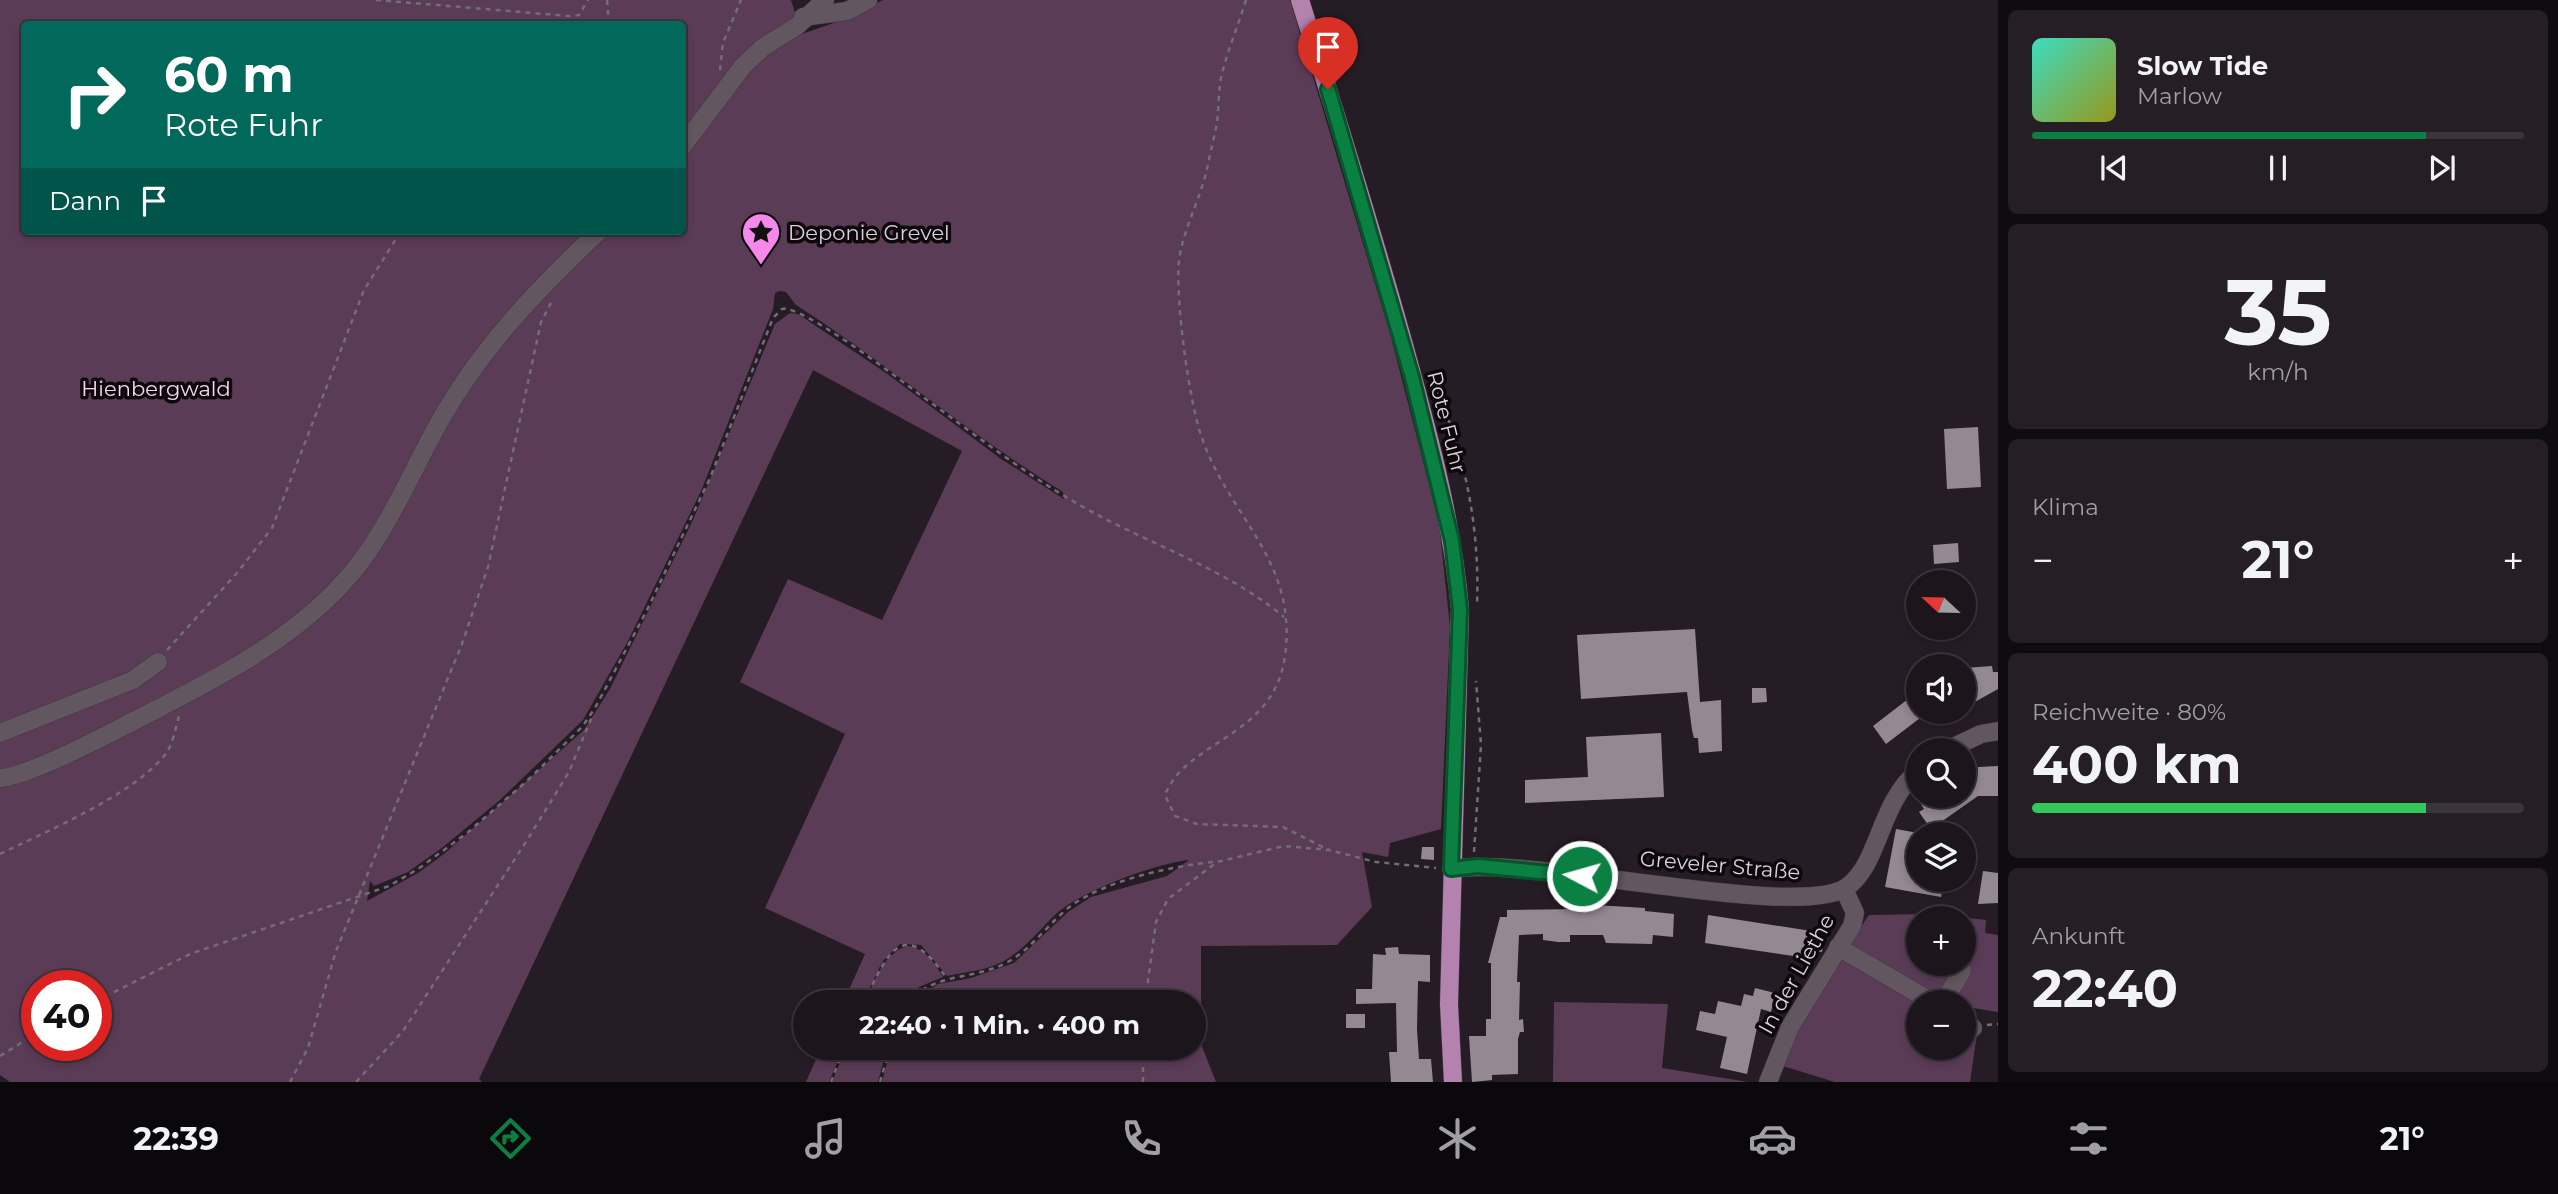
<!DOCTYPE html>
<html lang="de">
<meta charset="utf-8">
<style>
body{margin:0;font-family:Montserrat,sans-serif;background:#251e25;color:#f1f3f6;height:100vh;display:flex;flex-direction:column;font-size:26px;white-space:nowrap}
*{box-sizing:border-box;margin:0}
p{font-size:23px;color:#a09fa3}
.icon{flex:none;width:38px;height:38px;fill:none;stroke:currentColor;stroke-width:2;stroke-linecap:round;stroke-linejoin:round}
.map{position:relative;flex:1;overflow:hidden}
.details{display:flex;flex-direction:column;gap:10px;padding:10px;background:#0f0c0f;width:560px}
.details>*{flex:none}
.hud{position:absolute;left:21px;top:21px;width:665px;height:214px;border-radius:7px;box-shadow:0 4px 10px #0003,0 0 0 2px #3a343b;background:#00695c;color:#fff;overflow:hidden}
.needle{width:46px;rotate:292deg}
.tools{position:absolute;left:1906px;top:570px;display:grid;gap:14px}
.tools a{display:grid;place-items:center;width:70px;height:70px;border-radius:50%;background:#1c151c;box-shadow:0 4px 10px #0003,0 0 0 2px #3a343b;font-size:35px}
.speed{position:absolute;left:21px;top:970px;display:flex;gap:14px;font-size:35px;font-weight:700;text-align:center}
.speed>*{display:grid;place-content:center;width:91px;height:91px;border-radius:50%;background:#1c151c;box-shadow:0 4px 10px #0003,0 0 0 2px #3a343b;line-height:1}
.speed .limit{border:10px solid #d22;background:#fff;color:#111}
.pin{position:absolute;display:grid;place-items:center;width:60px;height:60px;color:#fff;margin:-72px -30px;border-radius:50% 50% 50% 0;rotate:-45deg;box-shadow:0 0 7px #0007}
.pin .icon{rotate:45deg}
.me{position:absolute;width:77px;margin:-38px;rotate:276deg;stroke-linejoin:round;filter:drop-shadow(0 0 5px #0008)}
.turn{display:flex;align-items:center;gap:24px;height:147px;padding:0 28px;font-size:32px}
.turn .icon{width:91px;height:91px;stroke-width:2.5}
.turn b{display:block;font-size:49px;line-height:60px}
.then{display:flex;align-items:center;height:66px;padding:0 28px;background:#0003;gap:14px;font-size:26px}
.big{font-size:52px;font-weight:700;line-height:1.1}
.details .card{flex:1;display:flex;flex-direction:column;justify-content:center;gap:10px;min-width:0;padding:0 24px;border-radius:10px;background:#251e25}
.details .dial{align-items:center;gap:0}
.dial b{font-size:91px;line-height:1}
.song{display:flex;align-items:center;gap:21px}
.cover{width:84px;height:84px;border-radius:10px;background:linear-gradient(135deg,hsl(170 70% 55%),hsl(60 70% 35%))}
.played{height:7px;border-radius:4px;background:linear-gradient(90deg,#0b8043 80%,#3a343b 80%)}
.keys{display:flex;justify-content:space-around;direction:ltr}
.heat{display:flex;justify-content:space-between;align-items:center;font-size:38px;direction:ltr}
.charge{height:10px;border-radius:5px;background:linear-gradient(90deg,#34c759 80%,#3a343b 0)}
.trip{position:absolute;left:793px;top:990px;width:413px;height:70px;border-radius:35px;background:#1c151c;box-shadow:0 4px 10px #0003,0 0 0 2px #3a343b;font-weight:700;line-height:70px;text-align:center}
.menu{display:flex;height:112px;justify-content:space-around;align-items:center;background:#0b080b;color:#a09fa3}
.menu .icon{width:49px;height:49px}
.menu .current{color:#0b8043}
.menu b{font-size:32px;color:#f1f3f6}
main{display:flex;flex:1;min-height:0}
.map>svg:first-child{display:block}
.green{fill:#5b3c57;fill-rule:evenodd}
.building{fill:#948892}
.lines{fill:none;stroke-linecap:round;stroke-linejoin:round}
.minor-casing{stroke:#40383f;stroke-width:19}
.major-casing{stroke:#40383f;stroke-width:19}
.path{stroke:#756d74;stroke-width:2.5;stroke-dasharray:5 5;stroke-linecap:butt}
.minor{stroke:#625660;stroke-width:18}
.major{stroke:#b482ae;stroke-width:18}
.route-casing{stroke:#07532c;stroke-width:18}
.route{stroke:#0b8043;stroke-width:12}
.labels{text-anchor:middle;dominant-baseline:central;stroke-width:7;stroke-linejoin:round;paint-order:stroke}
.poi-label{font-size:21px;fill:#dad3d9;stroke:#0c080c;text-anchor:start}
.park-label{font-size:21px;fill:#f8d7f3;stroke:#0c080c}
.street-label{font-size:21px;fill:#dad3d9;stroke:#0c080c}
</style>
<main>
<div class="map">
<svg width="1998" height="1082" viewBox="0 0 1998 1082">
<rect width="100%" height="100%" fill="#261c25"/>
<g class="green">
<path d="M 0,0 L 791,0 L 802,34 L 848,18 L 883,0 L 1290,0 L 1391,337 L 1439,523 L 1450,627 L 1441,829 L 1390,843 L 1388,857 L 1362,852 L 1372,907 L 1337,945 L 1201,946 L 1201,1044 L 1216,1082 L 882,1082 L 891,1048 L 1194,1048 L 1194,1003 L 910,1003 L 938,984 L 971,978 L 1014,963 L 1068,912 L 1091,897 L 1167,876 L 1189,860 C 1157,863 1081,891 1056,914 C 1039,930 1025,949 1004,961 C 988,970 966,972 947,976 L 921,945 L 900,944 L 882,962 L 863,1003 L 843,1003 L 865,954 L 765,908 L 845,734 L 740,682 L 788,579 L 882,620 L 962,451 L 813,370 L 479,1079 L 482,1082 L 10,1082 L 0,1075 ZM 24,24 L 682,24 L 682,231 L 24,231 ZM 779,291 L 786,292 L 796,305 C 888,364 970,435 1063,492 L 1064,499 L 1001,459 L 886,373 L 798,314 L 790,313 L 775,324 L 693,520 L 610,689 L 584,730 L 444,854 L 418,873 L 367,901 L 370,881 L 374,886 L 408,872 L 443,847 L 500,800 L 583,720 L 628,641 L 701,491 L 773,309 L 775,293 ZM 37,985 L 96,985 L 96,1045 L 37,1045 Z"/>
<path d="M 1929,914 L 1986,920 L 1985,933 L 1998,935 L 1998,1012 L 1973,1008 L 1971,1014 L 1978,1027 L 1970,1082 L 1835,1082 L 1776,1064 L 1817,993 L 1869,915 ZM 1918,919 L 1964,919 L 1964,964 L 1918,964 ZM 1918,1003 L 1964,1003 L 1964,1048 L 1918,1048 Z"/>
<path d="M 907,946 C 925,948 934,962 943,977 L 919,987 L 904,1003 L 865,1003 C 875,980 882,955 907,946 Z"/>
<path d="M 1554,1002 L 1668,1004 L 1662,1068 L 1748,1082 L 1553,1082 Z"/>
<path d="M 821,1048 L 843,1048 L 829,1082 L 806,1082 Z"/>
<path d="M 846,1048 L 887,1048 L 878,1082 L 832,1082 Z"/>
</g>
<g class="building">
<path d="M 1978,427 L 1981,487 L 1947,489 L 1944,429 Z"/>
<path d="M 1958,543 L 1959,562 L 1934,564 L 1933,545 Z"/>
<path d="M 1695,629 L 1700,702 L 1721,700 L 1722,751 L 1699,753 L 1698,738 L 1694,738 L 1692,730 L 1687,692 L 1581,699 L 1577,635 Z"/>
<path d="M 1992,666 L 1993,672 L 1998,672 L 1998,689 L 1964,708 L 1964,668 Z"/>
<path d="M 1752,688 L 1766,688 L 1767,702 L 1752,703 Z"/>
<path d="M 1912,696 L 1918,712 L 1924,715 L 1886,744 L 1873,726 Z"/>
<path d="M 1661,733 L 1664,797 L 1525,803 L 1525,780 L 1588,777 L 1586,737 Z"/>
<path d="M 1998,766 L 1998,796 L 1978,796 L 1931,829 L 1919,812 L 1924,809 L 1919,801 L 1926,796 L 1964,796 L 1964,772 L 1978,772 L 1978,767 Z"/>
<path d="M 1896,829 L 1918,833 L 1918,880 L 1945,880 L 1941,897 L 1885,887 Z"/>
<path d="M 1422,847 L 1434,847 L 1434,860 L 1421,859 Z"/>
<path d="M 1983,871 L 1998,873 L 1998,903 L 1978,904 Z"/>
<path d="M 1580,900 L 1595,900 L 1595,905 L 1645,908 L 1645,911 L 1674,914 L 1673,937 L 1653,935 L 1652,944 L 1606,943 L 1603,935 L 1570,935 L 1570,942 L 1558,942 L 1543,940 L 1543,934 L 1519,935 L 1517,982 L 1520,982 L 1519,1020 L 1523,1019 L 1524,1032 L 1520,1032 L 1518,1039 L 1518,1074 L 1492,1075 L 1492,1080 L 1472,1082 L 1469,1036 L 1486,1036 L 1486,1019 L 1491,1019 L 1491,963 L 1488,963 L 1500,917 L 1507,917 L 1507,910 L 1580,909 Z"/>
<path d="M 1708,915 L 1824,933 L 1822,952 L 1808,950 L 1807,958 L 1705,943 Z"/>
<path d="M 1398,947 L 1399,954 L 1430,955 L 1430,982 L 1418,981 L 1417,1029 L 1419,1059 L 1431,1059 L 1433,1082 L 1391,1082 L 1389,1052 L 1397,1052 L 1396,1003 L 1356,1004 L 1356,989 L 1372,989 L 1373,954 L 1386,955 L 1385,948 Z"/>
<path d="M 1755,988 L 1775,993 L 1771,1012 L 1761,1009 L 1747,1074 L 1720,1068 L 1727,1037 L 1696,1030 L 1700,1011 L 1715,1014 L 1718,1001 L 1741,1006 L 1744,994 L 1753,996 Z"/>
<rect x="1346" y="1014" width="19" height="14"/>
</g>
<g class="lines">
<g class="minor-casing">
<g id="minor">
<path d="M 803,17 L 847,11 L 868,0"/>
<path d="M 682,147 L 743,66 L 762,48 L 797,26 L 825,0"/>
<path d="M 0,733 L 133,680 L 158,662"/>
<path d="M 1945,751 L 1981,734 L 1998,731"/>
<path d="M 0,778 C 25,777 101,738 126,725 C 202,686 284,647 342,584 C 388,535 412,468 445,412 C 486,342 541,286 599,231"/>
<path d="M 1451,869 C 1532,855 1798,921 1847,887 C 1880,863 1879,803 1918,771"/>
<path d="M 1838,947 L 1934,1003"/>
<path d="M 1943,1003 L 1962,971"/>
<path d="M 1964,1021 L 1973,1028"/>
<path d="M 1768,1082 L 1790,1027 L 1852,926 L 1855,913 L 1844,889"/>
</g>
</g>
<g class="major-casing">
<path id="major" d="M 1300,0 C 1336,115 1372,229 1404,345 C 1428,432 1452,519 1460,609 L 1449,1004 L 1453,1082"/>
</g>
<g class="path">
<path d="M 376,0 L 569,16 L 579,15 L 588,0"/>
<path d="M 607,0 L 609,24"/>
<path d="M 1246,0 C 1239,23 1229,47 1223,70 C 1218,87 1219,106 1217,123 C 1214,138 1210,154 1207,169 C 1200,200 1183,230 1179,260 C 1175,298 1189,402 1202,438 C 1229,517 1298,560 1285,656 C 1274,738 1186,740 1165,795 L 1175,816 L 1197,824 L 1283,827 L 1329,850"/>
<path d="M 720,70 L 723,43 L 741,0"/>
<path d="M 1433,383 C 1465,450 1480,529 1477,604"/>
<path d="M 167,650 L 237,573 L 272,528 L 364,290 L 401,231"/>
<path d="M 1474,852 L 1481,745 L 1476,681"/>
<path d="M 0,854 C 45,832 138,793 167,752 C 173,743 176,727 179,716"/>
<path d="M 96,1001 L 190,954 L 389,886 L 418,869 L 467,833 L 528,780 L 582,727 L 595,708 L 647,610 L 710,478 L 773,318 L 782,309 C 801,304 898,378 919,394 C 977,436 1031,479 1094,513 C 1157,547 1229,571 1284,617"/>
<path d="M 864,1003 C 887,952 904,915 947,979"/>
<path d="M 907,1003 C 933,973 971,980 1004,964 C 1031,951 1048,923 1072,905 C 1108,880 1171,866 1214,862"/>
<path d="M 1145,1003 L 1156,922 L 1168,899 L 1217,862 L 1284,846 L 1329,850 L 1376,862 L 1436,868"/>
<path d="M 1987,1025 L 1998,1024"/>
<path d="M 0,1056 L 37,1033"/>
<path d="M 290,1082 L 308,1048 L 336,951 L 462,644 L 488,567 L 541,322 L 551,303"/>
<path d="M 356,1082 L 403,1031 L 524,845 L 569,772 L 593,714"/>
<path d="M 831,1082 L 844,1048"/>
<path d="M 880,1082 L 890,1048"/>
<path d="M 1143,1082 L 1143,1048"/>
</g>
<use href="#minor" class="minor"/>
<use href="#major" class="major"/>
</g>
<g class="lines">
<g class="route-casing">
<path id="route" d="M 1328,89 L 1412,377 L 1452,541 L 1460,609 L 1451,869 L 1478,866 L 1582,876"/>
</g>
<use href="#route" class="route"/>
</g>
<defs>
<g id="sight-pin" transform="scale(2.0125)"><path d="M0 17L-7.5 6A9.5 9.5 0 1 1 7.5 6Z" fill="#f788eb" stroke="#0c080c"/><path d="M0-6L1.8-2.2L6-1.7L2.9 1.2L3.7 5.4L0 3.3L-3.7 5.4L-2.9 1.2L-6-1.7L-1.8-2.2Z" fill="#111"/></g>
</defs>
<g fill-rule="evenodd">
<use href="#sight-pin" x="761" y="232"/>
</g>
<g class="labels">
<g class="poi-label">
<text x="788" y="232">Deponie Grevel</text>
</g>
<g class="park-label">
<text x="156" y="388">Hienbergwald</text>
</g>
<g class="street-label">
<text transform="translate(1447 422) rotate(76)">Rote Fuhr</text>
<text transform="translate(1720 865) rotate(5)">Greveler Straße</text>
<text transform="translate(1796 974) rotate(-61)">In der Liethe</text>
</g>
</g>
</svg>
<div class="tools">
<a><svg class="needle" viewBox="-14 -14 28 28"><path d="M0-13l5 13h-10z" fill="#e53935"/><path d="M0 13l5-13h-10z" fill="#a09fa3"/></svg></a>
<a><svg class="icon" aria-label="sound" viewBox="0 0 24 24"><path d="M4 9h4l5-4v14l-5-4H4zM17 9q2 3 0 6"/></svg></a>
<a><svg class="icon" aria-label="search" viewBox="0 0 24 24"><circle cx="10" cy="10" r="6"/><path d="M15 15l6 6"/></svg></a>
<a><svg class="icon" aria-label="layers" viewBox="0 0 24 24"><path d="M12 4l9 5-9 5-9-5zM3 14l9 5 9-5"/></svg></a>
<a>+</a>
<a>−</a>
</div>
<div class="speed"><div class="limit">40</div></div>
<div class="pin" style="left:1328px;top:89px;background:#d93025"><svg class="icon" aria-label="arrive" viewBox="0 0 24 24"><path d="M6 21V4h12l-3 4 3 4H6"/></svg></div>
<svg class="me" style="left:1582px;top:876px" viewBox="-20 -20 40 40"><circle r="17" fill="#0b8043" stroke="#fff" stroke-width="3"/><path d="M0-11L8 9 0 5-8 9z" fill="#fff"/></svg>
<div class="trip">22:40 · 1 Min. · 400 m</div>
<div class="hud">
<div class="turn"><svg class="icon" aria-label="right" viewBox="0 0 24 24"><path d="M7 20v-9h11M14 6l5 5-5 5"/></svg><div><b>60 m</b>Rote Fuhr</div></div>
<div class="then">Dann<svg class="icon" aria-label="arrive" viewBox="0 0 24 24"><path d="M6 21V4h12l-3 4 3 4H6"/></svg></div>
</div>
</div>
<section class="details">
<div class="card">
<div class="song"><i class="cover"></i><div><b>Slow Tide</b><p>Marlow</p></div></div>
<div class="played"></div>
<div class="keys"><svg class="icon" aria-label="previous" viewBox="0 0 24 24"><path d="M18 5L8 12l10 7zM5 5v14"/></svg><svg class="icon" aria-label="pause" viewBox="0 0 24 24"><path d="M8 5v14M16 5v14"/></svg><svg class="icon" aria-label="next" viewBox="0 0 24 24"><path d="M6 5l10 7-10 7zM19 5v14"/></svg></div>
</div>
<div class="card dial"><b>35</b><p>km/h</p></div>
<div class="card"><p>Klima</p>
<div class="heat"><a>−</a><b class="big">21°</b><a>+</a></div>
</div>
<div class="card"><p>Reichweite · 80%</p><b class="big">400 km</b><div class="charge"></div></div>
<div class="card"><p>Ankunft</p><b class="big">22:40</b></div>
</section>
</main>
<nav class="menu">
<b>22:39</b>
<svg class="icon current" aria-label="directions" viewBox="0 0 24 24"><path d="M12 3l9 9-9 9-9-9zM9 14v-3h6M13 9l2 2-2 2"/></svg>
<svg class="icon" aria-label="music" viewBox="0 0 24 24"><path d="M9 18V5l10-2v13"/><circle cx="6" cy="18" r="3"/><circle cx="16" cy="16" r="3"/></svg>
<svg class="icon" aria-label="phone" viewBox="0 0 24 24"><path d="M5 4h4l2 5-3 2q2 4 5 5l2-3 5 2v4C11 20 4 13 5 4z"/></svg>
<svg class="icon" aria-label="climate" viewBox="0 0 24 24"><path d="M12 3v18M4 7l16 10M4 17L20 7"/></svg>
<svg class="icon" aria-label="car" viewBox="0 0 24 24"><path d="M5 17H2v-5l4-1 3-4h7l3 4 3 1v5h-3M9 17h6M6 11h13"/><circle cx="7" cy="17" r="2"/><circle cx="17" cy="17" r="2"/></svg>
<svg class="icon" aria-label="filters" viewBox="0 0 24 24"><path d="M4 7h16M4 17h16"/><circle cx="9" cy="7" r="2"/><circle cx="15" cy="17" r="2"/></svg>
<b>21°</b>
</nav>
